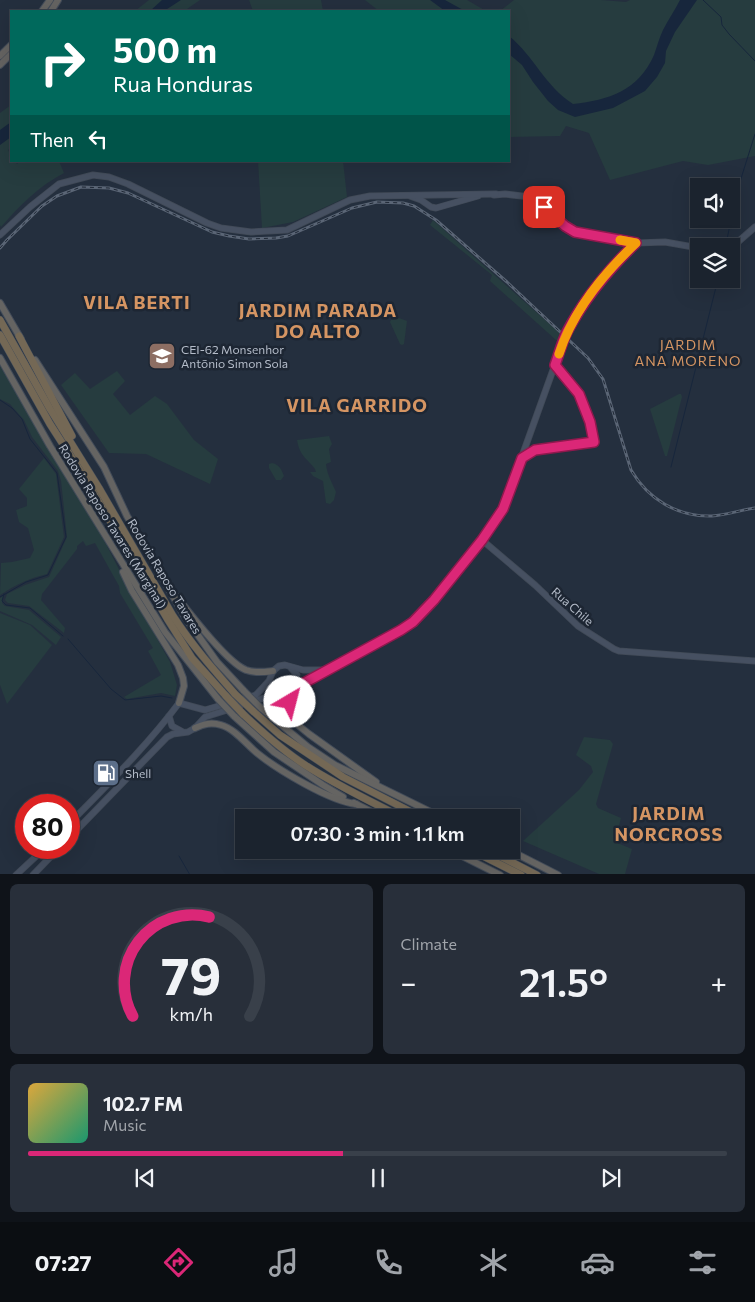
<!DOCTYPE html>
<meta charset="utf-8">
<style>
body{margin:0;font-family:Commissioner,sans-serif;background:#282f3a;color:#f1f3f6;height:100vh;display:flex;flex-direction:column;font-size:19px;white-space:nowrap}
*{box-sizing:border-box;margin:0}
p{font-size:16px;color:#a0a4aa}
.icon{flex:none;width:28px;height:28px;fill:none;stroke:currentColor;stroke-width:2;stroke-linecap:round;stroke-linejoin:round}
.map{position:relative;height:874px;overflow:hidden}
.details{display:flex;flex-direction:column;gap:10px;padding:10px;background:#0f1319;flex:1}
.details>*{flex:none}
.hud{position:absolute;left:10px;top:10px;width:500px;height:152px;border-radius:0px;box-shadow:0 5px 20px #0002,0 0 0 1px #39404a;background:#00695c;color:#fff;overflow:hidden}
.controls{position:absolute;left:690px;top:178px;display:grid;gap:10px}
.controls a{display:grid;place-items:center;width:50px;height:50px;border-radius:0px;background:#1b232e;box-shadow:0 5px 20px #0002,0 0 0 1px #39404a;font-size:25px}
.speed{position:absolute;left:15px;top:794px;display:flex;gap:10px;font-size:25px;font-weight:700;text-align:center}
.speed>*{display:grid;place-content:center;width:65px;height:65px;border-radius:50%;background:#1b232e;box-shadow:0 5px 20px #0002,0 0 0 1px #39404a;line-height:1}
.speed .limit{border:8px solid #d22;background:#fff;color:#111}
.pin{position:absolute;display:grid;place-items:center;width:42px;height:42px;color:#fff;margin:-21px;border-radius:10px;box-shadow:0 2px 8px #0006}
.me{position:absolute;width:55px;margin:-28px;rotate:37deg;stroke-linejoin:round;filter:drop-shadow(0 0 4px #0008)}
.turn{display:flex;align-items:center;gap:18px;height:105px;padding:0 20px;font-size:22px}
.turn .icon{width:65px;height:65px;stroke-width:2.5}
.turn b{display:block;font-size:35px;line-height:42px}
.then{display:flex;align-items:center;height:48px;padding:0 20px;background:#0003;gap:10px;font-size:19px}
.big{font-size:38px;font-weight:600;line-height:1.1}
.details .tile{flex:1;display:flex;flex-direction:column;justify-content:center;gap:8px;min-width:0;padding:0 18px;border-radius:8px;background:#282f3a}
.details .dial{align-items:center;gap:0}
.dial svg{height:130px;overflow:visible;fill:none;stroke:#39404a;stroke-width:7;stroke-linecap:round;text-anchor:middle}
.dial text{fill:#f1f3f6;stroke:none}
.song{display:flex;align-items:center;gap:15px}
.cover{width:60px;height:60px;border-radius:8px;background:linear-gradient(135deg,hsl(40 70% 55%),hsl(160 70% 35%))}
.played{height:5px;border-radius:2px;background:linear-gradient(90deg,#db2777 45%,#39404a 45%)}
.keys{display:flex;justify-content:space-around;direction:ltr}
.heat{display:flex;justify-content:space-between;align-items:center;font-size:28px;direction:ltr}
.details .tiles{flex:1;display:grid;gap:10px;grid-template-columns:1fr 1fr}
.tile:last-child{grid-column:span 2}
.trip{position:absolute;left:235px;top:809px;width:285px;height:50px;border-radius:0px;background:#1b232e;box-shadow:0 5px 20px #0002,0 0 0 1px #39404a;font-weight:600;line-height:50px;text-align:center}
.dock{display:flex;height:80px;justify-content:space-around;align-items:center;background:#0b0e12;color:#a0a4aa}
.dock .icon{width:35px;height:35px}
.dock .current{color:#db2777}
.dock b{font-size:22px;color:#f1f3f6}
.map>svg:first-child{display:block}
.green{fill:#263c3f}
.water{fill:#17263c}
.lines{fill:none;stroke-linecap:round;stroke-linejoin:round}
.stream{stroke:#17263c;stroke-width:1}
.secondary-casing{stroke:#414a57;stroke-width:7}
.trunk-casing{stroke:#434c59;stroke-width:8}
.motorway-casing{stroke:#434c59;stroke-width:8}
.secondary{stroke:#465061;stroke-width:5.5}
.trunk{stroke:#656462;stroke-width:6}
.motorway{stroke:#746855;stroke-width:7}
.rail-casing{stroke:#5a6575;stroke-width:3}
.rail{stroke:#1d2633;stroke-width:1;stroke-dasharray:4;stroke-linecap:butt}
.trunk-bridge-casing{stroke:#434c59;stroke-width:8;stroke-linecap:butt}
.motorway-bridge-casing{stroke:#434c59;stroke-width:8;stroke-linecap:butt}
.trunk-bridge{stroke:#656462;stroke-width:6}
.motorway-bridge{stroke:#746855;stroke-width:7}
.route-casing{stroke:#8e194d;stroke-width:12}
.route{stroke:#db2777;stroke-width:9}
.slow{stroke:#f59e0b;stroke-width:9}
.labels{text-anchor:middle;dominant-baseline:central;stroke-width:5;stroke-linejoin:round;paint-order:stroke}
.poi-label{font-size:12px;fill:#b4bcc9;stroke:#1d2633;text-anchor:start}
.street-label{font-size:12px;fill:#b4bcc9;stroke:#1d2633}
.neighbourhood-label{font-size:14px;letter-spacing:1px;fill:#d59563;stroke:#1d2633}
.district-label{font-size:18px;font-weight:bold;letter-spacing:1px;fill:#d59563;stroke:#1d2633}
</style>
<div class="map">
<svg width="755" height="875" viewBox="0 0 755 875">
<rect width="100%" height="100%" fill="#242f3e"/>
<g class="green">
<path d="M 149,0 L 200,0 L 184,11 L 135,11 Z"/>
<path d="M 249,0 L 321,0 L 323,11 L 253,11 Z"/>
<path d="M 365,0 L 467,0 L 486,11 L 379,11 Z"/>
<path d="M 514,0 L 601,0 L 626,2 L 630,0 L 755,0 L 755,156 L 708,165 L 683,161 L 610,180 L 589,133 L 566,126 L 560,136 L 509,137 L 509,11 L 500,11 Z"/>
<path d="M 11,105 L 11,148 L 8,150 L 11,155 L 11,161 L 15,161 L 17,164 L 20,161 L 59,161 L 64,173 C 39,186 20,205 1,227 L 0,225 L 0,113 Z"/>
<path d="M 258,161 L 343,161 L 347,197 L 293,222 L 262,228 Z"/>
<path d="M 433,220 L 563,336 L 560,340 L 556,340 L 490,281 L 492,275 L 430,225 Z"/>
<path d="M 399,318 L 407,321 L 404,344 L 402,345 L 400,344 L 390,322 L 391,320 Z"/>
<path d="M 0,366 L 106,544 L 126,583 L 170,662 L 177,685 L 175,696 L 161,693 L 127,699 L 124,697 L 161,675 L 148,651 L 153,648 L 120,593 L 119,586 L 95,543 L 86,546 L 83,541 L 77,546 L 77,549 L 42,594 L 41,600 L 65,628 L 64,633 L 29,606 L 8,603 L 5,600 L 7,594 L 25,585 L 49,577 L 67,537 L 61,481 L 58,471 L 32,437 L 24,420 L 10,404 L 0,399 Z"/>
<path d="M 117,371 L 125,381 L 113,394 L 130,415 L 155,396 L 167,404 L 194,440 L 218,459 L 210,484 L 146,454 L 109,453 L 61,385 L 75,373 L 90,389 Z"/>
<path d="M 679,394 L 681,394 L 682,397 L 667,456 L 665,456 L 650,409 Z"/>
<path d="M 329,436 L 332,444 L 329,449 L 331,462 L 326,464 C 327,475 332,482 336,492 L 334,500 L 330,504 L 326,503 L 323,481 L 313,476 L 310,472 L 316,472 L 315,469 C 307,458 300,457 297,440 Z"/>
<path d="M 44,458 L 56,474 L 64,537 L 47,574 C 30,578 15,585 0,595 L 1,563 L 12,562 L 30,558 L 34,550 L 28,528 L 19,522 L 16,510 L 27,506 L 27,498 L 19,489 Z"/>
<path d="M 272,463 C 280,465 281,469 284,476 L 281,480 L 276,480 L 269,468 L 269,464 Z"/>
<path d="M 3,596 L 2,603 L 5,606 L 29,610 L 61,637 L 56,645 L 32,625 L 0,611 L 0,598 Z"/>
<path d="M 0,613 L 30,625 L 52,645 L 7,704 L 0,685 Z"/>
<path d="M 584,737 L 610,740 L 613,744 L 596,804 L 598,808 L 621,818 L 615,842 L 632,849 L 625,874 L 599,874 L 523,841 L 579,790 L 593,772 L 591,766 L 576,755 Z"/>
</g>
<g class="water">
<path d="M 162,0 L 181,0 L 164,11 L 150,11 Z"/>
<path d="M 430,0 L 445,0 L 465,11 L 445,11 Z"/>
<path d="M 680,0 L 697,0 L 675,32 L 666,51 L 665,63 L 657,77 L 645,91 L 613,108 L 575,117 L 558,110 L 548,101 L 533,82 L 522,65 L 509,54 L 509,36 C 534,56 544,85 573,104 C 609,100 638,91 654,55 C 657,47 659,38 663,30 C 668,20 675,10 680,0 Z"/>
<path d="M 11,122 L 11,137 L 0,145 L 0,130 Z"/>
</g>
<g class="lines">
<g class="stream">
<path d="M 703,0 L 721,17 L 722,25 L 729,34 L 755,61"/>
<path d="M 727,239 L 738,188 L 755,134"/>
<path d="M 0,400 L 12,408 L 22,419 L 30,439 L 57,473 L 66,537 L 48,575 L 26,582 L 0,597"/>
<path d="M 671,467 L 718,279"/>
<path d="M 4,594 L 2,601 L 6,605 L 30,608 L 63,636"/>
<path d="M 68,639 L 111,689 L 125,700 L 161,696 L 172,698"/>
<path d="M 179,856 L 190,875"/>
</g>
<g class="secondary-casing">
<g id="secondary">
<path d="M 494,195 L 505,194 L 530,197 L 544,207 L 565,226 L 575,231 L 636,243 L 665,242 L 699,248"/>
<path d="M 410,196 L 421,200 L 431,207 L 436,208 L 478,196"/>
<path d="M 0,235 L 30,207 L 59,184 L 93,175 L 109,177 L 128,184 L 207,223 L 221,228 L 251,232 L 287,230 L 350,200 L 370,196 L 496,194"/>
<path d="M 731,248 L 755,227"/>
<path d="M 522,458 L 535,450 L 594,442 L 590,422 L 579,394 L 555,365"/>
<path d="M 482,540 L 535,585 L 578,626 L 614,649 L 619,651 L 755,661"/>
<path d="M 291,668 L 297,675 L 293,689"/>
<path d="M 251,702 L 293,689 L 396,633 L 413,622 L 434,601 L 482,540 L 503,509 L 567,331 L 601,281 L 636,243"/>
<path d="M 169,716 L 172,726 L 183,732"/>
<path d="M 69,824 C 107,785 146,747 179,703 L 205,710 L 256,695 L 269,681 L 273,671 L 279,666 L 285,665 L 303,670 L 325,670"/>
<path d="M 69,838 L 167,737 L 173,734 L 188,732 L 195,728 L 205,717 L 240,706"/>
<path d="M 16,875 L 45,848"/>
<path d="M 33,875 L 59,848"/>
</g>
</g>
<g class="trunk-casing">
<g id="trunk">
<path d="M 42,11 L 50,0"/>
<path d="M 51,11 L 58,0"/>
<path d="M 0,56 L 11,45"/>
<path d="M 0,65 L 11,54"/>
<path d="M 0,303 L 21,339"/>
<path d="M 0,358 L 50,446 L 165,632 L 218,699"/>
<path d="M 35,360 L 104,467 L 127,516 L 185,617 L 217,662 L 244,691"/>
<path d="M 123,572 L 132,591 L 178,665 L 183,678 L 184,686 L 179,703"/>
<path d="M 177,597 C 190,614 228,663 246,670 C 255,673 263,672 273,671"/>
<path d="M 293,689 L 290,711 L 293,721 L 309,734 L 376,782"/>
<path d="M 261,708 L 308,747 L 335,765 L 443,818"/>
<path d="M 234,716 L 274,752 L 323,785 L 343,797"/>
<path d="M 195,728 C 204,724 211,722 221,725 C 235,729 246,744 257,753 C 278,770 330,801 356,804"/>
<path d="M 354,803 L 384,818"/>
<path d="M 450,850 L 500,875"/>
<path d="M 509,850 L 558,875"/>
</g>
</g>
<g class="motorway-casing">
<g id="motorway">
<path d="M 0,320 L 50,409 L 99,488 L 173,616 C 191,644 213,669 235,694"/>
<path d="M 0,335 L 50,424 L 86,480 L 168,620 L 192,658 L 226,696"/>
<path d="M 19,336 L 72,436"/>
<path d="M 253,711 L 280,735 L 343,777 L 423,818"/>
<path d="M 243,714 C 262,732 282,750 305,765 C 336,785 370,801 403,818"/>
<path d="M 471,850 L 521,875"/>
<path d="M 488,850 L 537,875"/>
</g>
</g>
<use href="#secondary" class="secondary"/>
<use href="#trunk" class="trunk"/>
<use href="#motorway" class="motorway"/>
<g class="rail-casing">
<path id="rail" d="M 0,248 L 7,240 L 42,206 L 57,196 L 81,187 L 109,188 L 128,193 L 212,232 L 229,236 L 249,239 L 276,238 L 288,236 L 352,208 L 377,202 L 403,203 L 414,206 L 436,220 L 507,282 L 588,358 L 603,379 L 631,470 C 648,499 677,517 712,516 C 726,515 741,510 755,508"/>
</g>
<use href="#rail" class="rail"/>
<g class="trunk-bridge-casing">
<g id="trunk-bridge">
<path d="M 244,691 L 261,708"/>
<path d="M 218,699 L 234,716"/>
</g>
</g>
<g class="motorway-bridge-casing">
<g id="motorway-bridge">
<path d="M 235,694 L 253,711"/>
<path d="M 226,696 L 243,714"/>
</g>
</g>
<use href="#trunk-bridge" class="trunk-bridge"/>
<use href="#motorway-bridge" class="motorway-bridge"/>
</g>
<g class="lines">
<g class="route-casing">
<path id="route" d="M 290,702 L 293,689 L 401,630 L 413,622 L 434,600 L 482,540 L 503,509 L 522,458 L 535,450 L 594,442 L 590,422 L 579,394 L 555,365 C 559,354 562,342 567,332 C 584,299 610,268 636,243 L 575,232 L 565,226 L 544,207"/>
</g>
<use href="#route" class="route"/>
<path class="slow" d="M 559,354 C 573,311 604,273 636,243 L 620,240"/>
</g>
<defs>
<g id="school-square" transform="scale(1.4375)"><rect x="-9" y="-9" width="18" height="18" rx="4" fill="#8d6e63" stroke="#1d2633"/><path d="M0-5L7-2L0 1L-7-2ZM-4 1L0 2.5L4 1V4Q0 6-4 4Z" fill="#fff"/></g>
<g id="fuel-square" transform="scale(1.4375)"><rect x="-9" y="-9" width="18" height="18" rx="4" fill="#5c6f8a" stroke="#1d2633"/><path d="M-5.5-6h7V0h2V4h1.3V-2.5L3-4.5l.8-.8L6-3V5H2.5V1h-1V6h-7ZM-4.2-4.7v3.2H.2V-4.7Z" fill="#fff"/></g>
</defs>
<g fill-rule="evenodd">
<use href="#school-square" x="162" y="356"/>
<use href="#fuel-square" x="106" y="773"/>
</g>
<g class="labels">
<g class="poi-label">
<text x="181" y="349">CEI-62 Monsenhor<tspan x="181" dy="14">Antõnio Simon Sola</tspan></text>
<text x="125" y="773">Shell</text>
</g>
<g class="street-label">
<text transform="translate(113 526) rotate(58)">Rodovia Raposo Tavares (Marginal)</text>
<text transform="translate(165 576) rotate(59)">Rodovia Raposo Tavares</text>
<text transform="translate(573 606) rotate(41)">Rua Chile</text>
</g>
<g class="neighbourhood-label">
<text x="688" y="344">JARDIM<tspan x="688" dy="16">ANA MORENO</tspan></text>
</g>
<g class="district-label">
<text x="137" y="302">VILA BERTI</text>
<text x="318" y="310">JARDIM PARADA<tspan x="318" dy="21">DO ALTO</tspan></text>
<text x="357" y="405">VILA GARRIDO</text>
<text x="669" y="813">JARDIM<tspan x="669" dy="21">NORCROSS</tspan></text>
</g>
</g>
</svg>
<div class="controls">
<a><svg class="icon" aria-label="sound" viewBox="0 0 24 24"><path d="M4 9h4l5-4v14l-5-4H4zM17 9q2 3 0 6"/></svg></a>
<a><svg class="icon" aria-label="layers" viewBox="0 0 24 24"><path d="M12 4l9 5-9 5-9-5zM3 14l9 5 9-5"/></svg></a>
</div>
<div class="speed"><div class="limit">80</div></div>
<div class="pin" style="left:544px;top:207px;background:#d93025"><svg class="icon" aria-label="arrive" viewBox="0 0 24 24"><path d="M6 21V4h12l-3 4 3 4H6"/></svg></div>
<svg class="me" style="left:290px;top:702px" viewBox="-20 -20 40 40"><circle r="19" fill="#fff"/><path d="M0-13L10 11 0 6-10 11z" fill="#db2777"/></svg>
<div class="trip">07:30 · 3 min · 1.1 km</div>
<div class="hud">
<div class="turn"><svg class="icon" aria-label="right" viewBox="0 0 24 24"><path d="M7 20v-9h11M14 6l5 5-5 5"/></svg><div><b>500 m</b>Rua Honduras</div></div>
<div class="then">Then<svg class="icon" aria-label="left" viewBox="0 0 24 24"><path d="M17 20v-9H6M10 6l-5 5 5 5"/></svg></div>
</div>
</div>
<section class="details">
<div class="tiles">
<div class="tile dial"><svg viewBox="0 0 100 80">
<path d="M14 69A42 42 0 1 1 86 69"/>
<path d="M14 69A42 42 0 0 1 61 8" stroke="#db2777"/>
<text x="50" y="56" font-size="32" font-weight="700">79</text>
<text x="50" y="72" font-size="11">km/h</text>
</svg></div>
<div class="tile"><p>Climate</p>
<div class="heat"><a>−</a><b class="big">21.5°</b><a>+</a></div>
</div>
<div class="tile">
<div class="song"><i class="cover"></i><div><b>102.7 FM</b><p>Music</p></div></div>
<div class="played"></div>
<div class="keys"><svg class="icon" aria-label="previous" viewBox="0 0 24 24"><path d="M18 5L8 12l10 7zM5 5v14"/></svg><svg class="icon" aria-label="pause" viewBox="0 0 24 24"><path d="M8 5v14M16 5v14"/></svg><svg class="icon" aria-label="next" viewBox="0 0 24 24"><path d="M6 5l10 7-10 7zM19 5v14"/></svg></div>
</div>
</div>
</section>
<nav class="dock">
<b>07:27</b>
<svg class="icon current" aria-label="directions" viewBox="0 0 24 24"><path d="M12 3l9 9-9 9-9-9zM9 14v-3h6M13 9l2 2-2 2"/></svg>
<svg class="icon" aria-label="music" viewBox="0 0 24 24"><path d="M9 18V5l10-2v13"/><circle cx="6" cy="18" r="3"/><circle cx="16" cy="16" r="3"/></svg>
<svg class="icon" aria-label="phone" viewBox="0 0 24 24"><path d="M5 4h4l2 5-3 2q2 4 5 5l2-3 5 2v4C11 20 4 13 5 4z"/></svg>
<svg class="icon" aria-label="climate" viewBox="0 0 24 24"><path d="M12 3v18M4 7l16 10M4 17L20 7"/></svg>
<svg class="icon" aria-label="car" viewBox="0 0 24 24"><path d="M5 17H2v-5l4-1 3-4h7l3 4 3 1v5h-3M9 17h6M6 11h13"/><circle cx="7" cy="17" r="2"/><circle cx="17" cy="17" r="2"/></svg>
<svg class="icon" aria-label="filters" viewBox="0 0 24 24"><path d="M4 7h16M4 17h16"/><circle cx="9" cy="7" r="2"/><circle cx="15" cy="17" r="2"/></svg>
</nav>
